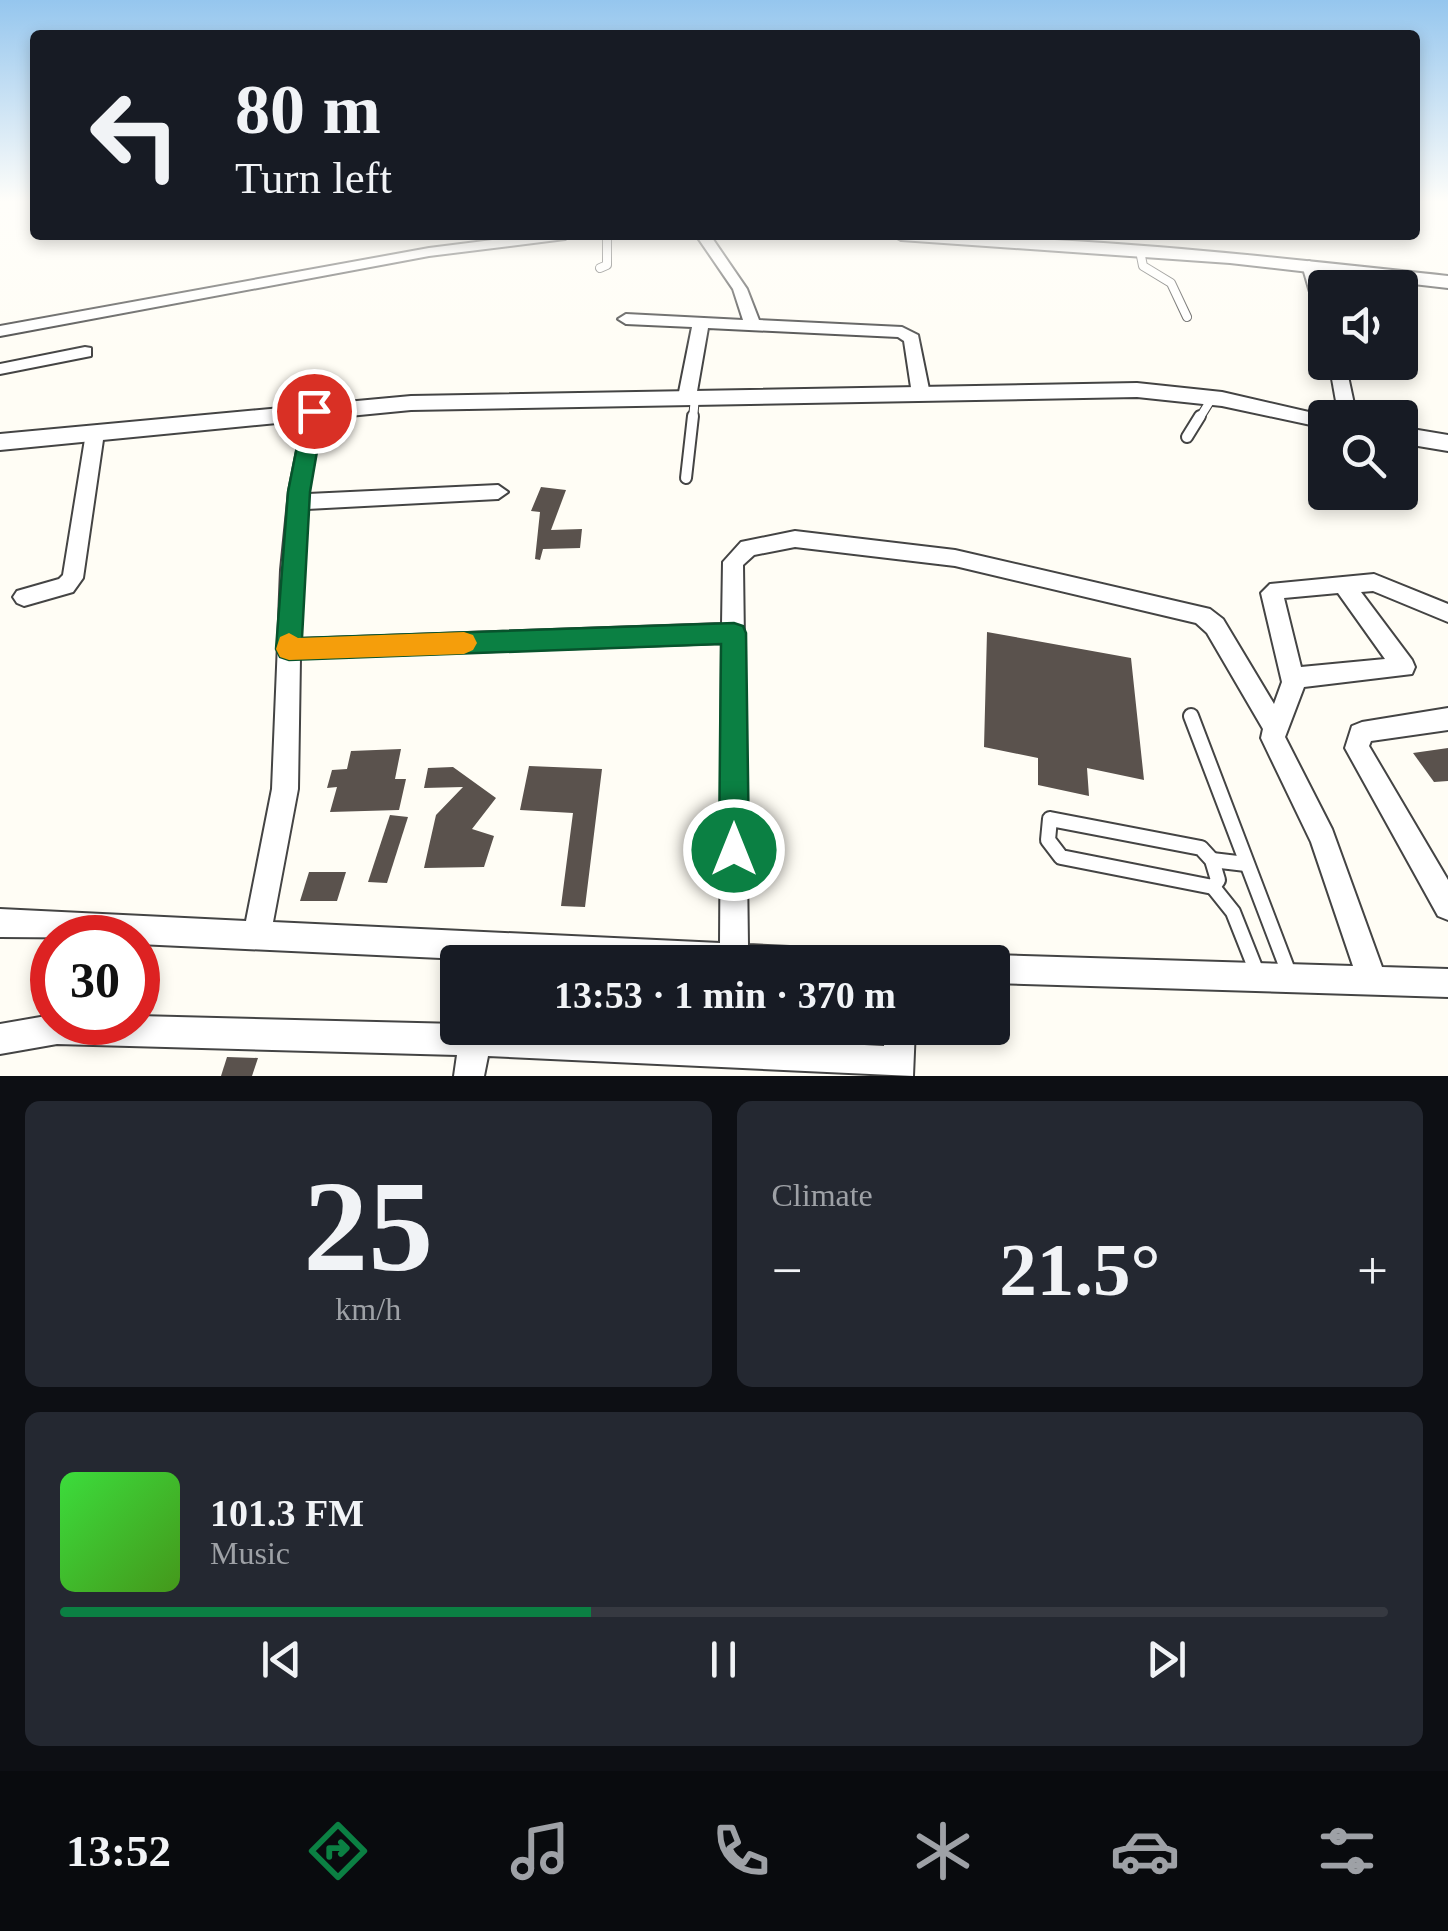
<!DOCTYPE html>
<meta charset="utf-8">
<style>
body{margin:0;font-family:"Times New Roman",serif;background:#242831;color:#f1f3f6;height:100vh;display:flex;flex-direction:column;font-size:38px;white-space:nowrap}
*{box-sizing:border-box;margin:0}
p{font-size:32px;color:#9ea1a6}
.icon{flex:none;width:55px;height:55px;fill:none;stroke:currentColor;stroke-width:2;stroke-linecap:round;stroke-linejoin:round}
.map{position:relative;height:1076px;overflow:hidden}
.sheet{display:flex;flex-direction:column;gap:25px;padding:25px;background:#0d0f14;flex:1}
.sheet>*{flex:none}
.hud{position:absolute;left:30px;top:30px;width:1390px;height:210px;border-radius:10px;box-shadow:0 5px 15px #0003;background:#171b24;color:#f1f3f6;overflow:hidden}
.controls{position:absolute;left:1308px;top:270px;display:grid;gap:20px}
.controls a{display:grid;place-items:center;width:110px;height:110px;border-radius:10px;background:#171b24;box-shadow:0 5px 15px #0003;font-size:50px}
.speed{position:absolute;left:30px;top:915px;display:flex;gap:20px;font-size:50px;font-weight:700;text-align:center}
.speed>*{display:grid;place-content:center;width:130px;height:130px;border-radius:50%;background:#171b24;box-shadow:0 5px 15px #0003;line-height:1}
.speed .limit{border:15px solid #d22;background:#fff;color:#111}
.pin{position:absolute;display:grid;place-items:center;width:85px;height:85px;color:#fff;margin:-42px;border:5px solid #fff;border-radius:50%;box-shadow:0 2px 10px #0007}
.me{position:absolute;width:110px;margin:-55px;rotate:0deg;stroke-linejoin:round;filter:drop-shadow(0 0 8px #0008)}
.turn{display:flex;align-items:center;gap:35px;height:210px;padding:0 40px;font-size:45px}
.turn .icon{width:130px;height:130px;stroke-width:2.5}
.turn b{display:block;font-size:70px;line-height:85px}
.big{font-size:75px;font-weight:700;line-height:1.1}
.sheet .widget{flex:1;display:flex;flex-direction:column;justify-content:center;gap:15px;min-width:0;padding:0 35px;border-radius:15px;background:#242831}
.sheet .dial{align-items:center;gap:0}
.dial b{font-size:130px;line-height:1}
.song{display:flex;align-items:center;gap:30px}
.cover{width:120px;height:120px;border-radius:15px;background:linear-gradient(135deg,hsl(120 70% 55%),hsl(100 70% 35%))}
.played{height:10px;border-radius:5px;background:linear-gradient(90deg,#0b8043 40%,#363941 40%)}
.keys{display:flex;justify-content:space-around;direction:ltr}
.heat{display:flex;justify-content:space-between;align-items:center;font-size:55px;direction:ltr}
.sheet .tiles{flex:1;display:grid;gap:25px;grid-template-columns:1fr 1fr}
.widget:last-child{grid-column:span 2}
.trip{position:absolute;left:440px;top:945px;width:570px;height:100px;border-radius:10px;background:#171b24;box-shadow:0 5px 15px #0003;font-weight:700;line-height:100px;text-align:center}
.tabs{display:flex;height:160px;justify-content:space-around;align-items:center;background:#090b0e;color:#9ea1a6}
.tabs .icon{width:70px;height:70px}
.tabs .on{color:#0b8043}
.tabs b{font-size:45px;color:#f1f3f6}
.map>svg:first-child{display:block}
.building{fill:#5a524d}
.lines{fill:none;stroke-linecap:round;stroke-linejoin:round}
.service-far2-casing{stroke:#444;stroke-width:10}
.service-far1-casing{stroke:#444;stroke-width:14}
.service-casing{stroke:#444;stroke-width:18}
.minor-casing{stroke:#444;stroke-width:4}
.tertiary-casing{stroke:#444;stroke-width:4}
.service-far2{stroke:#fff;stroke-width:8}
.service-far1{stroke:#fff;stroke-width:10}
.service{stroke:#fff;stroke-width:14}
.minor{fill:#fff;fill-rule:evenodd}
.tertiary{fill:#fff;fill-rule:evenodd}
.route{fill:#0b8043;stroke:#07532c;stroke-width:2.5}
.slow{fill:#f59e0b}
</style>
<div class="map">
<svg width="1448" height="1076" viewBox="0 0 1448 1076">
<rect width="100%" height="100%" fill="#fffdf5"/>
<g class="building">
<path d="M 541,487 L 566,490 L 551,530 L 582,529 L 580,548 L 543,549 L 540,560 L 535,559 L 540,512 L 531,511 Z"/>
<path d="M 987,632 L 1131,658 L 1144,780 L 1087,768 L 1089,796 L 1038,785 L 1038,758 L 984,747 Z"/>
<path d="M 1448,748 L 1448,781 L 1434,782 L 1413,753 Z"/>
<path d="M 401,749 L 395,779 L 406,779 L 399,810 L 330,812 L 337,787 L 327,788 L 332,770 L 347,769 L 351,751 Z"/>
<path d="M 529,766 L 602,769 L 585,907 L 561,906 L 573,813 L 520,810 Z"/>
<path d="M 453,767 L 496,798 L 472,829 L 494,836 L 484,867 L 424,868 L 436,815 L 463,787 L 424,788 L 428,768 Z"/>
<path d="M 390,815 L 408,817 L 387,883 L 368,882 Z"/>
<path d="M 309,872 L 346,872 L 337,901 L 300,901 Z"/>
<path d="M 227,1057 L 258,1058 L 252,1076 L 221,1076 Z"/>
</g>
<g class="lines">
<g class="service-far2-casing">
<g id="service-far2">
<path d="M 1140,251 L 1143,266 L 1171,283 L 1187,317"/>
<path d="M 600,268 L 607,265 L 607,235"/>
<path d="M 693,419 L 695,397"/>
<path d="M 1199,419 L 1212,398"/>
</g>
</g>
<g class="service-far1-casing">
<g id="service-far1">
<path d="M 1187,437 L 1200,416"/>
<path d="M 686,478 L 693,416"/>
</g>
</g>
<g class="service-casing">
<g id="service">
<path d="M 1191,716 L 1290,976"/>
<path d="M 1050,819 L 1201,848 L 1212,860 L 1218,880 L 1213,887 L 1061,857 L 1048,840 Z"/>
<path d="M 1212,860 L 1246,864"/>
<path d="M 1213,887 L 1233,912 L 1258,975"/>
</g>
</g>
<g class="minor-casing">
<g id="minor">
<path d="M 531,235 L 572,235 L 565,239 L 429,256 L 0,336 L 0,326 L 429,248 Z"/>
<path d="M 696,235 L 710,235 L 747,289 L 759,320 L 902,327 L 918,335 L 930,394 L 927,398 L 921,400 L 912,394 L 904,341 L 898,337 L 708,328 L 696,397 L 687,403 L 681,401 L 678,397 L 692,327 L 626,324 L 618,319 L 626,314 L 743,320 L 733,289 Z"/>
<path d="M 1004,235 L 1029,235 L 1053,243 L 1046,247 Z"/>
<path d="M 1309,261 L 1316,265 L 1325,292 L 1325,321 L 1317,316 L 1302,265 Z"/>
<path d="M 85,347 L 91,348 L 91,356 L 0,374 L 0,364 Z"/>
<path d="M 1329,362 L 1345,362 L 1357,418 L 1339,418 Z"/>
<path d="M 314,405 L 323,411 L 308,494 L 498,485 L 508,492 L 498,499 L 307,509 L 300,639 L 722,624 L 723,562 L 741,542 L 795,531 L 955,550 L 1210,609 L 1223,619 L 1274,704 L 1282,682 L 1261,593 L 1270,584 L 1374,574 L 1448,604 L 1448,622 L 1373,591 L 1361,592 L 1412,660 L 1415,667 L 1412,674 L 1304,687 L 1285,737 L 1332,829 L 1382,967 L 1448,969 L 1448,997 L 992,983 L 992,962 L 980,962 L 992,955 L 1353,966 L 1311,842 L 1261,738 L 1263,729 L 1207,633 L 1196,623 L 955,566 L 795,547 L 754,555 L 743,565 L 748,945 L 812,948 L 822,952 L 826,962 L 528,962 L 138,944 L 138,938 L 0,937 L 0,909 L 246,921 L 272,789 L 281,570 L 289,491 L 305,411 ZM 1338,593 L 1385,659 L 1301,667 L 1284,598 ZM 722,643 L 720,943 L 273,922 L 298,789 L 300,658 Z"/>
<path d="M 95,427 L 104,433 L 83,578 L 73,592 L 24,606 L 17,603 L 13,597 L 17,591 L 59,579 L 63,575 L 86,433 Z"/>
<path d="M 1448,708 L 1448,730 L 1371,741 L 1369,746 L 1448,880 L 1448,920 L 1438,916 L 1345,748 L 1352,726 L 1362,722 Z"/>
<path d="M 52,1015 L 52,1022 L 138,1022 L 138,1016 L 458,1024 L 458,1028 L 526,1028 L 884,1046 L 885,1028 L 915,1028 L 913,1076 L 488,1056 L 484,1076 L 454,1076 L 457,1055 L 57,1044 L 0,1054 L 0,1024 Z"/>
</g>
</g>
<g class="tertiary-casing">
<g id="tertiary">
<path d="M 892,235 C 1078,235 1263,256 1448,276 L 1448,288 L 1230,263 L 901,240 Z"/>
<path d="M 1137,383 L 1222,392 L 1335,418 L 1325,418 L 1325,428 L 1222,406 L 1137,397 L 411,410 L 0,450 L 0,434 L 411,396 Z"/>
<path d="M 1400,427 L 1448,435 L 1448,451 L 1400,443 Z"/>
</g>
</g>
<use href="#service-far2" class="service-far2"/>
<use href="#service-far1" class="service-far1"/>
<use href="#service" class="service"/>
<use href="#minor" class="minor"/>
<use href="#tertiary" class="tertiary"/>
</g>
<linearGradient id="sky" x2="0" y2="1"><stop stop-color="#95c6ee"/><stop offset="0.57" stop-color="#fffefa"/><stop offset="1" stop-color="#fffefa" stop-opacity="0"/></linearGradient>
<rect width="1448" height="354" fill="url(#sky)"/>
<path class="route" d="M 314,404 L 324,411 L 310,492 L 302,638 L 734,623 L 743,626 L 746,633 L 749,850 L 744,861 L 734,865 L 723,861 L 719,850 L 721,644 L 289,660 L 280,657 L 276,649 L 288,492 L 304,411 Z"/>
<path class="slow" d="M 464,632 L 473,635 L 477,643 L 473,650 L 464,654 L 289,660 L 280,657 L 276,649 L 280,637 L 289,633 L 298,638 Z"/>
</svg>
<div class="controls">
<a><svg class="icon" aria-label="sound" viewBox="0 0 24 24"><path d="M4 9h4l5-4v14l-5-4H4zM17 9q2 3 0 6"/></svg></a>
<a><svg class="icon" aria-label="search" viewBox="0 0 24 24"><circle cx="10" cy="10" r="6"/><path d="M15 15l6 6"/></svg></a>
</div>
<div class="speed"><div class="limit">30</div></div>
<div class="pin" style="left:314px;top:411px;background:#d93025"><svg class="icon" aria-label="arrive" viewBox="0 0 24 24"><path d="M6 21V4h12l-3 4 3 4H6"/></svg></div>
<svg class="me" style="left:734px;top:850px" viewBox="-20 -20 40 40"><circle r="17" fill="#0b8043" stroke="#fff" stroke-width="3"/><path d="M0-11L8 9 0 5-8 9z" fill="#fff"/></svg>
<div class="trip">13:53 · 1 min · 370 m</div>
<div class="hud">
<div class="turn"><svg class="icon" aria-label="left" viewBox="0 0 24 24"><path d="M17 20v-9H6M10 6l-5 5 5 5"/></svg><div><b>80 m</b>Turn left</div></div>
</div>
</div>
<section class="sheet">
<div class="tiles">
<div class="widget dial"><b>25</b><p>km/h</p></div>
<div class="widget"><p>Climate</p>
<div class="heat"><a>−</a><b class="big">21.5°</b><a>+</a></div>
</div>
<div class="widget">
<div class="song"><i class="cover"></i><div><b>101.3 FM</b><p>Music</p></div></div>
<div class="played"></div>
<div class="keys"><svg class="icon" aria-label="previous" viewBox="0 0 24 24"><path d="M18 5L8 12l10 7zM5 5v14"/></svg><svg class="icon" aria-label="pause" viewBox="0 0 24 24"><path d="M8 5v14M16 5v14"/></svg><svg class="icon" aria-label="next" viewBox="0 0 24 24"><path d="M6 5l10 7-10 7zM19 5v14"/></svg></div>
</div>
</div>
</section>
<nav class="tabs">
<b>13:52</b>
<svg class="icon on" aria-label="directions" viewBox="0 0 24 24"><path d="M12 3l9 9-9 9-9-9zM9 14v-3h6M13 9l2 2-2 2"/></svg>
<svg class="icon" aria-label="music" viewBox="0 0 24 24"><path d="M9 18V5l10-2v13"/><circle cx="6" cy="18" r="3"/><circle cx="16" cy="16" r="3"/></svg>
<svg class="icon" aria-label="phone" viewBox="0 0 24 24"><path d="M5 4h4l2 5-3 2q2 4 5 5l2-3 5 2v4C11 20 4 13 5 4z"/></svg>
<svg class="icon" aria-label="climate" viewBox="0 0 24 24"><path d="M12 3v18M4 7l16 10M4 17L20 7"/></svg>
<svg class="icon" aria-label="car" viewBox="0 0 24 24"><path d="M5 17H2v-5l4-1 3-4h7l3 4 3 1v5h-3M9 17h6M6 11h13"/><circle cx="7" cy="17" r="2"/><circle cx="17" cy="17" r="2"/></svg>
<svg class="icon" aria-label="filters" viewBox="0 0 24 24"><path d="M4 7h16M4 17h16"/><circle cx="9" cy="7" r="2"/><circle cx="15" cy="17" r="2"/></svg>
</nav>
